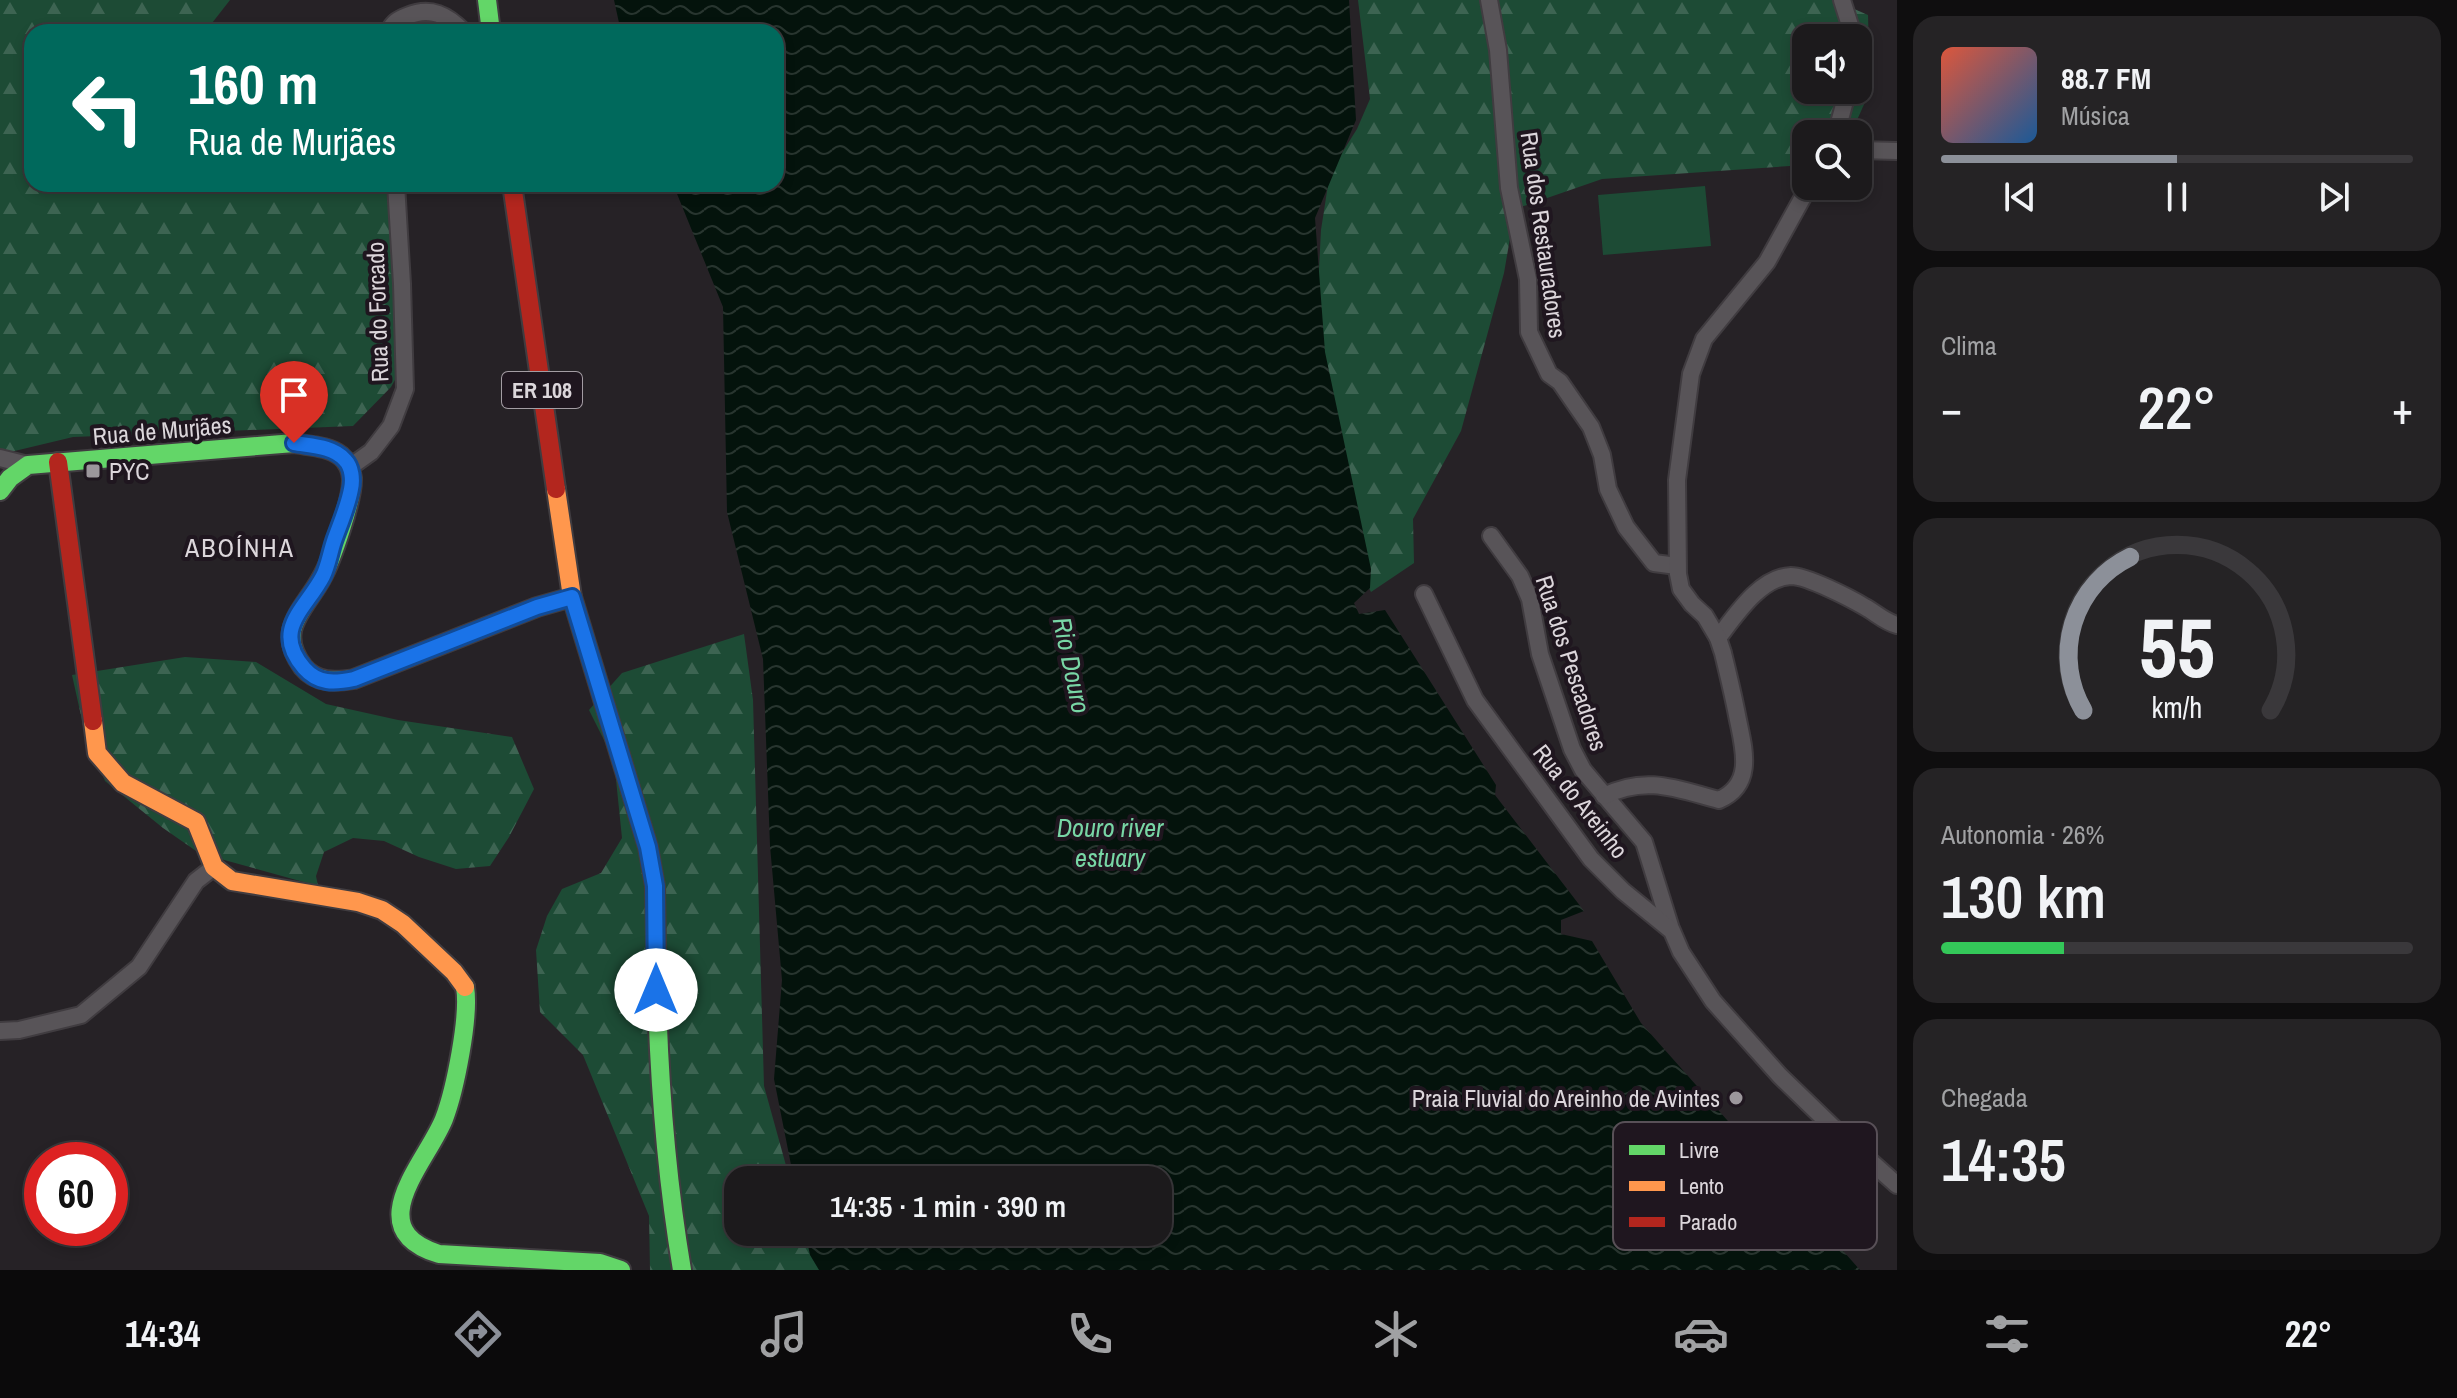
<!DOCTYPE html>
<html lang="pt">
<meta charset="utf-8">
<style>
body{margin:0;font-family:"Archivo Narrow",sans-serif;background:#252325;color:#f1f3f6;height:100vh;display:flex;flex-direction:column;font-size:30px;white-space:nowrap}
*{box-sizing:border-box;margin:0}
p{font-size:26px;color:#a0a1a3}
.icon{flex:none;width:44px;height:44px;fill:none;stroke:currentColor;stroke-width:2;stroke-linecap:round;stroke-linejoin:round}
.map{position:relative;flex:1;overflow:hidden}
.details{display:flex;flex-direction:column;gap:16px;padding:16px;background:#0f0e0f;width:560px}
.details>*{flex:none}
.hud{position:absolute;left:24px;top:24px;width:760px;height:168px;border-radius:24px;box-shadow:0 4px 12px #0003,0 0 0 2px #3a383b;background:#00695c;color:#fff;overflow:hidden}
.tools{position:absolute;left:1792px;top:24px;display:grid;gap:16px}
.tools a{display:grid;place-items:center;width:80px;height:80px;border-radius:16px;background:#1c1a1c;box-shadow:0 4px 12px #0003,0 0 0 2px #3a383b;font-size:40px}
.speed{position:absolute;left:24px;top:1142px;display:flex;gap:16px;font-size:40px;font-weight:700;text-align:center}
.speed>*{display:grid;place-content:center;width:104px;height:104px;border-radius:50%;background:#1c1a1c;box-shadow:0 4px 12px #0003,0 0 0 2px #3a383b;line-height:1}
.speed .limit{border:12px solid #d22;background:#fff;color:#111}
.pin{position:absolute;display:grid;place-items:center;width:68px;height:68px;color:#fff;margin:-82px -34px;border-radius:50% 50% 50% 0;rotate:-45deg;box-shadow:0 0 8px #0007}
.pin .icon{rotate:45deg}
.me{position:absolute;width:88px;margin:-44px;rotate:0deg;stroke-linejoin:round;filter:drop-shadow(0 0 6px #0008)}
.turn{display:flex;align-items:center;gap:28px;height:168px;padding:0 32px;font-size:36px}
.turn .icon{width:104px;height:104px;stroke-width:2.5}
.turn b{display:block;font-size:56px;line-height:68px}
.big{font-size:60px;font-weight:600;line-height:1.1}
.details .tile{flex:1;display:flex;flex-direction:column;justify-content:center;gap:12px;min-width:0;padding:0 28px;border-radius:24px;background:#252325}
.details .dial{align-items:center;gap:0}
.dial svg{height:208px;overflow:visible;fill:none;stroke:#3a383b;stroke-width:7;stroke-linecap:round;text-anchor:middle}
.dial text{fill:#f1f3f6;stroke:none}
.song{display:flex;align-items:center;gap:24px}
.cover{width:96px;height:96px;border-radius:12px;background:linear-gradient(135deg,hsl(10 70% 55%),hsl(210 70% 35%))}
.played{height:8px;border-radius:4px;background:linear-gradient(90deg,#8c9099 50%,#3a383b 50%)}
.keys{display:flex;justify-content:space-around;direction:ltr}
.heat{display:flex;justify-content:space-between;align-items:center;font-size:44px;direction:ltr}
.charge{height:12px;border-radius:6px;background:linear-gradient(90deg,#34c759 26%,#3a383b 0)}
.trip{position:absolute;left:724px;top:1166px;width:448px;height:80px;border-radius:24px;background:#1c1a1c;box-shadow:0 4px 12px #0003,0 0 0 2px #3a383b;font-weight:600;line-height:80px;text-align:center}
.tabs{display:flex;height:128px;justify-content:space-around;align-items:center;background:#0b0a0b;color:#a0a1a3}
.tabs .icon{width:56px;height:56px}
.tabs .selected{color:#8c9099}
.tabs b{font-size:36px;color:#f1f3f6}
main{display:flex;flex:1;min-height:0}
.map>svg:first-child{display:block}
.forest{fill:url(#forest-firs);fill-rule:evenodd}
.pitch{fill:#1d4b35}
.water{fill:url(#water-waves)}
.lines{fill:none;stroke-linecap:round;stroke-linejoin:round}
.street-casing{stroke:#403c40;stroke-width:20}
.fast-casing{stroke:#403c40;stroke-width:22}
.slow-casing{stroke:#403c40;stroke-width:22}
.jam-casing{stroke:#403c40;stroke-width:22}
.street{stroke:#585458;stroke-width:16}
.fast{stroke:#63d668;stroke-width:18}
.slow{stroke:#ff974d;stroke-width:18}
.jam{stroke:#b3261e;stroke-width:18}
.route-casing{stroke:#114b97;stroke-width:20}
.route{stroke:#1a73e8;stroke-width:14}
.poi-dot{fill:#9c979c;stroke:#1f161f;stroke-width:3}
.labels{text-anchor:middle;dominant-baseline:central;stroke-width:8;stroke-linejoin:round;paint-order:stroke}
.shield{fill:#1f161f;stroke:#a39ca3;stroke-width:2}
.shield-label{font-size:22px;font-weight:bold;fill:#dcd6db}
.street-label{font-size:24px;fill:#dcd6db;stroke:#1f161f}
.poi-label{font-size:24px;fill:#dcd6db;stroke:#1f161f;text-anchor:start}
.neighbourhood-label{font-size:26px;letter-spacing:2px;fill:#dcd6db;stroke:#1f161f}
.water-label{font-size:26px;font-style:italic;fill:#78d6a5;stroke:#1f161f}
.key{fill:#1f161f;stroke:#585057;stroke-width:2}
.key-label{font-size:22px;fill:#dcd6db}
</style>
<main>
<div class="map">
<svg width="1897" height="1270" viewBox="0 0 1897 1270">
<defs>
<pattern id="forest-firs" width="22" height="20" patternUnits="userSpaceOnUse" patternTransform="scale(2)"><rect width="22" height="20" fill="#1d4b35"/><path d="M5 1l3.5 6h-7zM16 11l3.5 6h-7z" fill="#3d6452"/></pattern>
<pattern id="water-waves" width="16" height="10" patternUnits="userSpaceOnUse" patternTransform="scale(2)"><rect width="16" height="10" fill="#04130c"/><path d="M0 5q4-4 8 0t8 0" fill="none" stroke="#28352f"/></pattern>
</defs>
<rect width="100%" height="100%" fill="#262226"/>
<g class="forest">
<path d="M 0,0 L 230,0 L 205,32 L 32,32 L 32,184 L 389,184 L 411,351 L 391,387 L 353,426 L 73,437 L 2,454 L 0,457 Z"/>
<path d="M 1358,0 L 1845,0 L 1845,5 L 1868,15 L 1870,91 L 1853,129 L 1846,134 L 1806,134 L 1805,165 L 1602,179 L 1515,209 L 1504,273 L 1461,431 L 1413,519 L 1414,563 L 1371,592 L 1367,584 L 1309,303 L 1318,289 L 1321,230 L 1330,172 L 1357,129 L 1370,99 ZM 1806,38 L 1858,38 L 1858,90 L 1806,90 Z"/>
<path d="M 744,634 L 753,700 L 764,1086 L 790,1180 L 738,1180 L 738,1232 L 809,1232 L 823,1270 L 650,1270 L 649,1216 L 583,1055 L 540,1012 L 536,950 L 547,916 L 562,889 L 601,873 L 622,838 L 614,760 L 589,710 L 622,673 Z"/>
<path d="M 185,657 L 256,662 L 326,704 L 398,720 L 512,737 L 534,789 L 509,837 L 490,866 L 456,869 L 419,857 L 384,841 L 353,838 L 324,852 L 316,876 L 318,886 L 199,853 L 163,828 L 105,781 L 84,729 L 72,675 Z"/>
</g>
<path class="pitch" d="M 1705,186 L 1711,246 L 1603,255 L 1598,195 Z"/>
<path class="water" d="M 614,0 L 1349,0 L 1356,120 L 1315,218 L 1325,352 L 1371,569 L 1370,588 L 1354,603 L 1359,614 L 1385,610 L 1496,785 L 1495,795 L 1584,911 L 1561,920 L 1561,934 L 1592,941 L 1641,1023 L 1860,1270 L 819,1270 L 810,1255 L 805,1232 L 1158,1232 L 1158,1180 L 794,1180 L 774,1079 L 782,980 L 770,846 L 763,659 L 727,512 L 723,307 L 673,184 L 776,184 L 776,32 L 621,32 Z"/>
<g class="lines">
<g class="street-casing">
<g id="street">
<path d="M 1489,0 L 1498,50 L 1509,188 L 1528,279 L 1529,332 L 1549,374 L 1560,382 L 1591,427 L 1602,455 L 1608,489 L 1626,527 L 1654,563 L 1677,566"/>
<path d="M 1842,0 L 1854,38"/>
<path d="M 388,32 C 394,22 397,20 407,16 C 431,6 447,15 464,32"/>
<path d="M 1836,134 L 1848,90"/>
<path d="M 1858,150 L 1897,151"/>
<path d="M 0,458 L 28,465"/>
<path d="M 350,467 L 371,452 L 391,426 L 405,389 L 402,284 L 396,184"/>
<path d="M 1491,536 L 1520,576 L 1530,599 L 1540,654 L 1572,749 L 1583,770 L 1644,842 L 1671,929"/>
<path d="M 1424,594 L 1475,700 L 1591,859 L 1623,891 L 1672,931 L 1681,952 L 1713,1001 L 1780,1076 L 1840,1134 L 1897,1185"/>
<path d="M 1718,638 C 1735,616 1760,577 1791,576 C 1807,576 1850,598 1865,607 C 1876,613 1885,622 1897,625"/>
<path d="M 1604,796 C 1646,775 1677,789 1719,800 C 1756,784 1743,746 1737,715 C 1733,694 1728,674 1723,653 L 1718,638 L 1705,616 L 1692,604 L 1681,589 L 1678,574 L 1677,480 L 1691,374 L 1704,339 L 1767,262 L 1809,186"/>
<path d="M 0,1031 L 19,1030 L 81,1015 L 139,967 L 196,881 L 214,867"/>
</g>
</g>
<g class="fast-casing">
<g id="fast">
<path d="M 487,0 L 491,32"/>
<path d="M 0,491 L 10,478 L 28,465 L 294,443 C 310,446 328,446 341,456 C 348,462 351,469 352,478 C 353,499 332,560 321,579 C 304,610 275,630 303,667 C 316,683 335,682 354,679 L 537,607 L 572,597"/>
<path d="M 656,946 C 657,1054 664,1163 682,1270"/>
<path d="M 465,987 C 470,1016 455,1090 444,1119 C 427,1162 358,1229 439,1254 L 600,1263 L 621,1270"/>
</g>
</g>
<g class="slow-casing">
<g id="slow">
<path d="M 556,489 L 572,597 L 648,847 L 655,886 L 656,946"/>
<path d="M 93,721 L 97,753 L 123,783 L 196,822 L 214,867 L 232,881 L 358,902 L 382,910 L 403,924 L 454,972 L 465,987"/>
</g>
</g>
<g class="jam-casing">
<g id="jam">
<path d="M 512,184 L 556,489"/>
<path d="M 58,462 L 93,721"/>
</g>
</g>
<use href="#street" class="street"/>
<use href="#fast" class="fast"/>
<use href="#slow" class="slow"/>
<use href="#jam" class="jam"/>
</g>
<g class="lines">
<g class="route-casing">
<path id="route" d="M 294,443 C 311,446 333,446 345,460 C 352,467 353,480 351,489 C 348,506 340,524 334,541 C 330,553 328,566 323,576 C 306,609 271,629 304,668 C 318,684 334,683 354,679 L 537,607 L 572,597 L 648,847 L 655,886 L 656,990"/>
</g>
<use href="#route" class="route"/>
</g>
<g class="poi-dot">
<rect x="85" y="463" width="16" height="16" rx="4"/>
<circle cx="1736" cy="1098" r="8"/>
</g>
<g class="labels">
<rect class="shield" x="502" y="372" width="80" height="36" rx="6"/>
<g class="shield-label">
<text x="542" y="390">ER 108</text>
</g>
<g class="street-label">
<text transform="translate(1544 235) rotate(82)">Rua dos Restauradores</text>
<text transform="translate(377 312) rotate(-92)">Rua do Forcado</text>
<text transform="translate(162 430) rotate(-5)">Rua de Murjães</text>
<text transform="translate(1572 663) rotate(72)">Rua dos Pescadores</text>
<text transform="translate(1581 801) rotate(52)">Rua do Areinho</text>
</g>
<g class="poi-label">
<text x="109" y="471">PYC</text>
<text x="1720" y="1098" text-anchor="end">Praia Fluvial do Areinho de Avintes</text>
</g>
<g class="neighbourhood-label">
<text x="240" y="547">ABOÍNHA</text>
</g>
<g class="water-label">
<text transform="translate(1072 665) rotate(78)">Rio Douro</text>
<text x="1110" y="827">Douro river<tspan x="1110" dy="30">estuary</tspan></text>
</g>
</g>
<rect x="1613" y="1122" width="264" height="128" rx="12" class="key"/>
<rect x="1629" y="1145" width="36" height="10" fill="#63d668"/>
<rect x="1629" y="1181" width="36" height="10" fill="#ff974d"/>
<rect x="1629" y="1217" width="36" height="10" fill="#b3261e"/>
<g class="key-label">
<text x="1679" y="1158">Livre</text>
<text x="1679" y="1194">Lento</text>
<text x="1679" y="1230">Parado</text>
</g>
</svg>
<div class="tools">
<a><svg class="icon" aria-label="sound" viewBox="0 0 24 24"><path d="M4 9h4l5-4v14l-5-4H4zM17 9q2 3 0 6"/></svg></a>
<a><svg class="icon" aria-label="search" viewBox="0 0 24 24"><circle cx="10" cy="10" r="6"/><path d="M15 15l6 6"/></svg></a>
</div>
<div class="speed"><div class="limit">60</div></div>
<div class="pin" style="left:294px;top:443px;background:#d93025"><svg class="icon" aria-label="arrive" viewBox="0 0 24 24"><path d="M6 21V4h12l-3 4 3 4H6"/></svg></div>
<svg class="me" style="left:656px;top:990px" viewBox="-20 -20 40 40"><circle r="19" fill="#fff"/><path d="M0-13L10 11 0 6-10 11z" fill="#1a73e8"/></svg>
<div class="trip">14:35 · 1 min · 390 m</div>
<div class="hud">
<div class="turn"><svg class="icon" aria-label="left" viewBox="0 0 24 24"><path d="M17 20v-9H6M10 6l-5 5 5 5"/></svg><div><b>160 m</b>Rua de Murjães</div></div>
</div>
</div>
<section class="details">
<div class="tile">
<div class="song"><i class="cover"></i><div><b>88.7 FM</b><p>Música</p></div></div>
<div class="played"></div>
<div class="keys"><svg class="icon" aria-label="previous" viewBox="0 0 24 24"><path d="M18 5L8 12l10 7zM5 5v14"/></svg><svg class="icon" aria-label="pause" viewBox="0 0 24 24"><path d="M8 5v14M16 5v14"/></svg><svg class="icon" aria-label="next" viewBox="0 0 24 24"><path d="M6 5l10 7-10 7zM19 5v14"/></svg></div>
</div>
<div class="tile"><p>Clima</p>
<div class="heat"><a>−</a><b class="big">22°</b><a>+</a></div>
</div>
<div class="tile dial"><svg viewBox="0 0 100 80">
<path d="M14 69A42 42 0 1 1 86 69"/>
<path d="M14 69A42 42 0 0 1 32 10" stroke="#8c9099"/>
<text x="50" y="56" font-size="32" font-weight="700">55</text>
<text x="50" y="72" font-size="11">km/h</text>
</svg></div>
<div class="tile"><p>Autonomia · 26%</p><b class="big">130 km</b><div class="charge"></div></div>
<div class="tile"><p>Chegada</p><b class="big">14:35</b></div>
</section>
</main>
<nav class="tabs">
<b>14:34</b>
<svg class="icon selected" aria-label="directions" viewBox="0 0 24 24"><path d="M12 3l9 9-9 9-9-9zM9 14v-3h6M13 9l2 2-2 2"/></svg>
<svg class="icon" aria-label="music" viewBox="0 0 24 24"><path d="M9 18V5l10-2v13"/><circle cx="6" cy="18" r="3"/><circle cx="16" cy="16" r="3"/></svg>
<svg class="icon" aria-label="phone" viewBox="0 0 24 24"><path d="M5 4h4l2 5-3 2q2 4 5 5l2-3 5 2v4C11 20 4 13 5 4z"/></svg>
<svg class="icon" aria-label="climate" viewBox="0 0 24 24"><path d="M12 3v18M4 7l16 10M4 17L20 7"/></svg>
<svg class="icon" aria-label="car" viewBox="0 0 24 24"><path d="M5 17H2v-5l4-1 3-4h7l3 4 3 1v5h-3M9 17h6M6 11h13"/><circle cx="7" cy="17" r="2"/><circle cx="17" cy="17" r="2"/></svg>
<svg class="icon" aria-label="filters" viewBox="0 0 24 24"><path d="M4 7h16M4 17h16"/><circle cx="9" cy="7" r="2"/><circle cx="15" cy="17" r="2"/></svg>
<b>22°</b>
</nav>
